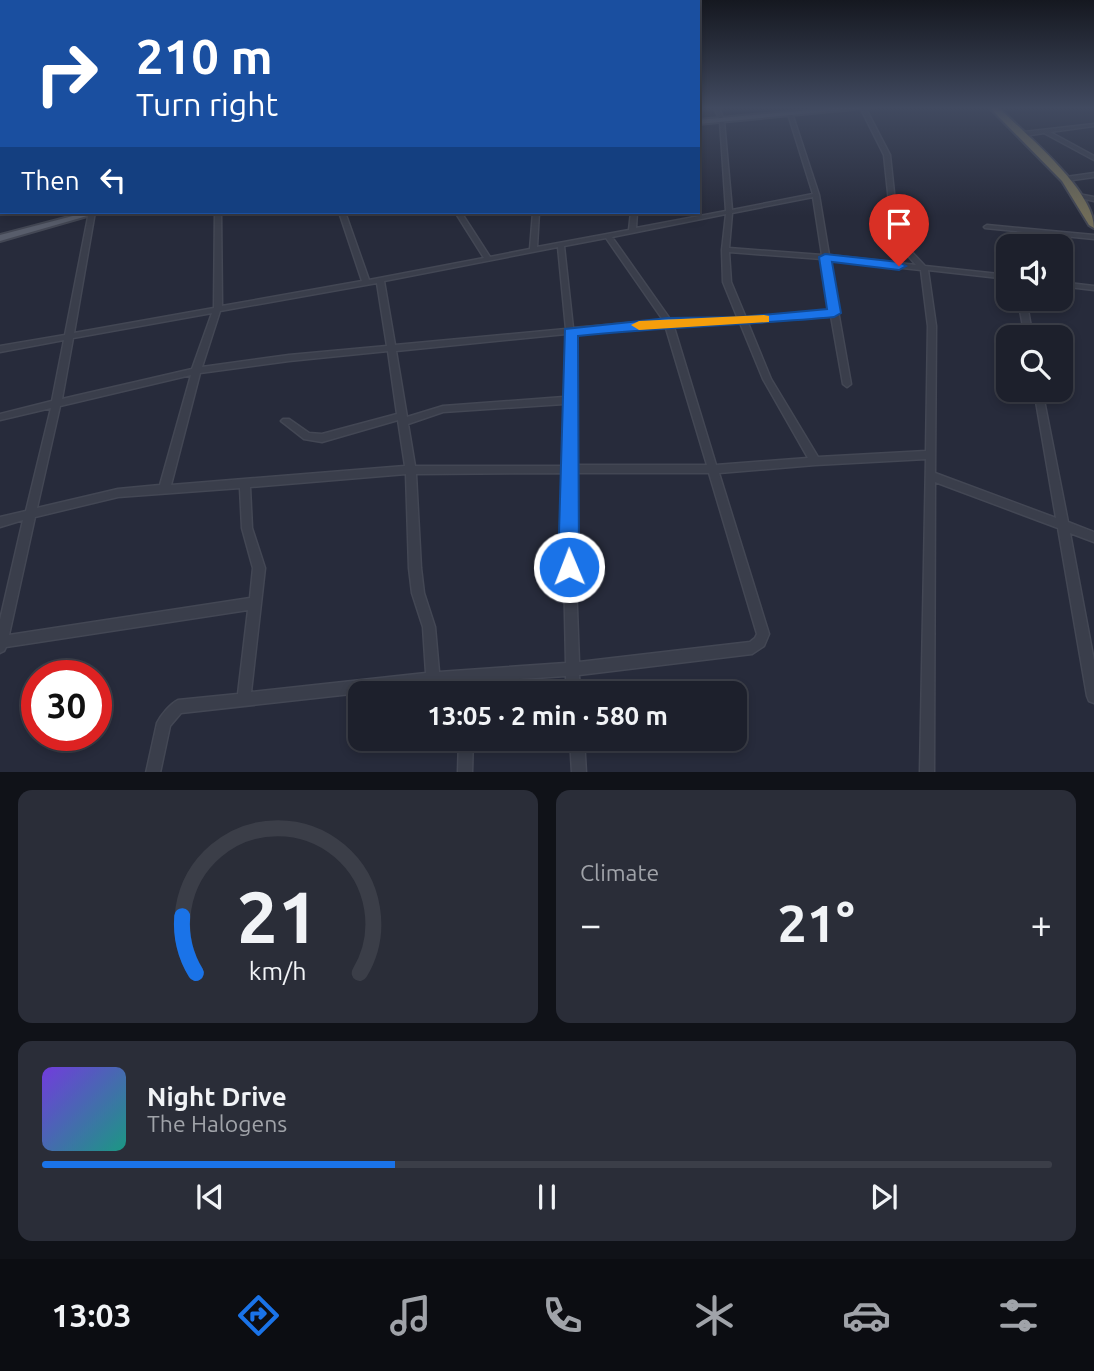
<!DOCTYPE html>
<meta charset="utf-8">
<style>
body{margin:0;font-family:Ubuntu,sans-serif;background:#2a2d38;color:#f1f3f6;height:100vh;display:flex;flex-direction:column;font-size:26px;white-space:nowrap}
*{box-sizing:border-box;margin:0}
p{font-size:23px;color:#a0a3a9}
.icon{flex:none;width:38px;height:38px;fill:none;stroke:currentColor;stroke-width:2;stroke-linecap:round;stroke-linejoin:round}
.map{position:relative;height:772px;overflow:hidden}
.side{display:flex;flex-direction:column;gap:18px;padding:18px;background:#101218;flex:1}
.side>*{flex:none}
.guide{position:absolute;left:0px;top:0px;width:700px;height:214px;box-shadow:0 4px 10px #0003,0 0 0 2px #3b3e48;background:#1a4fa0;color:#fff;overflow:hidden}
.fabs{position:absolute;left:996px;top:234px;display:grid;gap:14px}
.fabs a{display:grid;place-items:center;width:77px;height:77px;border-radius:14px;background:#1d202c;box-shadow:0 4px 10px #0003,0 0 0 2px #3b3e48;font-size:35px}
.speed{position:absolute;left:21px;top:660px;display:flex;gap:14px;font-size:35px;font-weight:700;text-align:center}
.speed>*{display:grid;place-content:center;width:91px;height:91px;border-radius:50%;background:#1d202c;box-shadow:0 4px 10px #0003,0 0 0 2px #3b3e48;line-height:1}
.speed .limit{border:10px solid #d22;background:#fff;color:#111}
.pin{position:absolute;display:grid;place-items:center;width:60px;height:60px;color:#fff;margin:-72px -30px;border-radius:50% 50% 50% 0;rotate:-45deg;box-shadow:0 0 7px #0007}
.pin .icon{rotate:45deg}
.me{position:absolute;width:77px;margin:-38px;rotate:359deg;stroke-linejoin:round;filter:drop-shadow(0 0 5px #0008)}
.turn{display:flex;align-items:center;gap:24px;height:147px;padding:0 21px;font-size:32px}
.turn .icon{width:91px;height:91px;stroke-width:2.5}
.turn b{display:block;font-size:49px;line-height:60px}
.then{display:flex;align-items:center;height:66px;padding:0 21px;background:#0003;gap:14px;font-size:26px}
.big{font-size:52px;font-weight:600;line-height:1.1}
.side .card{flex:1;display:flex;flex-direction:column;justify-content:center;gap:10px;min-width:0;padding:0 24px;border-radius:14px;background:#2a2d38}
.side .dial{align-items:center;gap:0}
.dial svg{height:182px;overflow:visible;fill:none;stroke:#3b3e48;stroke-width:7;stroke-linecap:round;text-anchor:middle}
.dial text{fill:#f1f3f6;stroke:none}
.song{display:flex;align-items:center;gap:21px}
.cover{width:84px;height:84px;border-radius:10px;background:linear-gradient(135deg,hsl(260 70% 55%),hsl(170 70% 35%))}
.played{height:7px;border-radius:4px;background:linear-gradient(90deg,#1a73e8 35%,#3b3e48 35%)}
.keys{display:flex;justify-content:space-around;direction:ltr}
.heat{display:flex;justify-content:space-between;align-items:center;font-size:38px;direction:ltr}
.side .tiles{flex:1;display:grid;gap:18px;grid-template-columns:1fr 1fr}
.card:last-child{grid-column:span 2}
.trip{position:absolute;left:348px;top:681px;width:399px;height:70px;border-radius:14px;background:#1d202c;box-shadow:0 4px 10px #0003,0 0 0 2px #3b3e48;font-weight:600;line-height:70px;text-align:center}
.tabs{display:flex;height:112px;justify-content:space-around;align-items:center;background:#0c0d12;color:#a0a3a9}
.tabs .icon{width:49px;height:49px}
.tabs .active{color:#1a73e8}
.tabs b{font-size:32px;color:#f1f3f6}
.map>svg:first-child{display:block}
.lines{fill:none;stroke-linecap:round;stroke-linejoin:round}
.minor-casing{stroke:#434754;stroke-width:3}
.major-casing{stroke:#434754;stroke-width:4}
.highway-casing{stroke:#424653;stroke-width:4}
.minor{fill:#3a3e4b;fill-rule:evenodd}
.major{fill:#585d6b;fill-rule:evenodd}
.highway{fill:#706c58;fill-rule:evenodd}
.route{fill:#1a73e8;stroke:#114b97;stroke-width:2}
.slow{fill:#f59e0b}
</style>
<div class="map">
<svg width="1094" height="773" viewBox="0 0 1094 773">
<rect width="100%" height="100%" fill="#272b3b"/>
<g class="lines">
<g class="minor-casing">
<g id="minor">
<path d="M 714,107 L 719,107 L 724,121 L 732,210 L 813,194 L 788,114 L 792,113 L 819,195 L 829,255 L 916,265 L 903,250 L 889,202 L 884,155 L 860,107 L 865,107 L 890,155 L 895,202 L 909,249 L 925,266 L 1008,275 L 1008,279 L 928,270 L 936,326 L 935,473 L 1056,518 L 1034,390 L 1042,390 L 1068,522 L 1094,532 L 1094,542 L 1070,533 L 1094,661 L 1094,703 L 1089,701 L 1087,696 L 1058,528 L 935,482 L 934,773 L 920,773 L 926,459 L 815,465 L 719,473 L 769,634 L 764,646 L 752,654 L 579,675 L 580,693 L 566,693 L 566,676 L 475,682 L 475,693 L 461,693 L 462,683 L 360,693 L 181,713 L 170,726 L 160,773 L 146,773 L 157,723 C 161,715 170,704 178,700 L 238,694 L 248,610 L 6,647 L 4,651 L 0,653 L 0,620 L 23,520 L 0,527 L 0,517 L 26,511 L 51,408 L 0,420 L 0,414 L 52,401 L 64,340 L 0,352 L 0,346 L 65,335 L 89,212 L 95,212 L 74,333 L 214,308 L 215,212 L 221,212 L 222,306 L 362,281 L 339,212 L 345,212 L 369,280 L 484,258 L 455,212 L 461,212 L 490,257 L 530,249 L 533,212 L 539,212 L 537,247 L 629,230 L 631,212 L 637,212 L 636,228 L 726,211 L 720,121 ZM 813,197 L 822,255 L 729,248 L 732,213 ZM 726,214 L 722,250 L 723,282 L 738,319 L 670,319 L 612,237 ZM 606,238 L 663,320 L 573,328 L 564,246 ZM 558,247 L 566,329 L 395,345 L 384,281 ZM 729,252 L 822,259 L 830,311 L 746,318 L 731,282 ZM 829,260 L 921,270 L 928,326 L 926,451 L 818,457 L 771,379 L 748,323 L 831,316 L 843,384 L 847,387 L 851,384 ZM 377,283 L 387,346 L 289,355 L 202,367 L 220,311 ZM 212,313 L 192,369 L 62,399 L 73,338 ZM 740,323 L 763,379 L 808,458 L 716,465 L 673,324 ZM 665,325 L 707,465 L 572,465 L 574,333 ZM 566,334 L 564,397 L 443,406 L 407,417 L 396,351 ZM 388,351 L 397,414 L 322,434 L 309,433 L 289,419 L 283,419 L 281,421 L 304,439 L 322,442 L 398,420 L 405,466 L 171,485 L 200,373 L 289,361 ZM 191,375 L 160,485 L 118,489 L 37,508 L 60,406 ZM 564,404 L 562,466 L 415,466 L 408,424 L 443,412 ZM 562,473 L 566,663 L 439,672 L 435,627 L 424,593 L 421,568 L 416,474 ZM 572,473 L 709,473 L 757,634 L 755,638 L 750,642 L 579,662 ZM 406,474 L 409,568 L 412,593 L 423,627 L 426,673 L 251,692 L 265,568 L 252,528 L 250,487 ZM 240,488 L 242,528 L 253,568 L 250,598 L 9,635 L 35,517 L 118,497 Z"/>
<path d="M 1094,124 L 1094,126 L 1050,132 L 1094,156 L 1094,160 L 1044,133 L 1024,136 L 1021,134 L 1024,132 Z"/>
<path d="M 2,173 L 2,177 L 0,178 L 0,174 Z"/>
<path d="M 1094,173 L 1094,177 L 1066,181 L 1063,179 L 1066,177 Z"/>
<path d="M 1078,194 L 1094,197 L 1094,201 L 1076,197 L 1075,196 Z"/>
<path d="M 987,225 L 1094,235 L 1094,239 L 985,228 L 984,227 Z"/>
<path d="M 1060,282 L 1094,286 L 1094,290 L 1060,286 Z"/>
<path d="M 1018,299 L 1026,299 L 1033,338 L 1025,338 Z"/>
<path d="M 459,738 L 473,738 L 472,773 L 458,773 Z"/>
<path d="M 570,738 L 584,738 L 586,773 L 572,773 Z"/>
</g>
</g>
<g class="major-casing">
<g id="major">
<path d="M 844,107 L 875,107 L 698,124 L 698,120 Z"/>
<path d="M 88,212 L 101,212 L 0,241 L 0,235 Z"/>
</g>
</g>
<g class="highway-casing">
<path id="highway" d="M 989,107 L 998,107 C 1025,134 1094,190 1094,228 L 1089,225 L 1062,181 Z"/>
</g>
<use href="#minor" class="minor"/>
<use href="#major" class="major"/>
<use href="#highway" class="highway"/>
</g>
<linearGradient id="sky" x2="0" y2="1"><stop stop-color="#151820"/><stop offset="0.5" stop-color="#414a60"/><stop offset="1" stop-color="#414a60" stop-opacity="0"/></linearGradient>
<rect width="1094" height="216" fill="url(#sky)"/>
<path class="route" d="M 825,254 L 899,262 L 906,266 L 899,270 L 832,262 L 841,313 L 834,317 C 749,325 663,327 578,336 L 579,567 L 576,574 L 569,576 L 561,574 L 558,567 L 565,329 L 668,318 L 741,317 L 827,309 L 819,257 Z"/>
<path class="slow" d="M 764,315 L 769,316 L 769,322 L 639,330 L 631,325 L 639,321 Z"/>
</svg>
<div class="fabs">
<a><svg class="icon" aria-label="sound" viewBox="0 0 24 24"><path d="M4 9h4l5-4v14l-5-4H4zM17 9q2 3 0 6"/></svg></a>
<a><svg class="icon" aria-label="search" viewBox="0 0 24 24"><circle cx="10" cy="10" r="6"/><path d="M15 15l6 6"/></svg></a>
</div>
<div class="speed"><div class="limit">30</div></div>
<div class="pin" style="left:899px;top:266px;background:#d93025"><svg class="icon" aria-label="arrive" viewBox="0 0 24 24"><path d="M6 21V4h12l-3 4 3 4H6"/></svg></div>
<svg class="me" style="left:569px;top:567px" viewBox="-20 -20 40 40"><circle r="17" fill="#1a73e8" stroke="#fff" stroke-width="3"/><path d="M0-11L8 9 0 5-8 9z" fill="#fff"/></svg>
<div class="trip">13:05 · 2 min · 580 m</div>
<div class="guide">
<div class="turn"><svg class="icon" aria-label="right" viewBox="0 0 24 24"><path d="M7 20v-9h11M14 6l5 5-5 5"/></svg><div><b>210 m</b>Turn right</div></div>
<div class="then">Then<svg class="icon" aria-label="left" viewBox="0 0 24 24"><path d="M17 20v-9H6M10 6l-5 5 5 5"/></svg></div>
</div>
</div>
<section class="side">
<div class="tiles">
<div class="card dial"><svg viewBox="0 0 100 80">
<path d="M14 69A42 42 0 1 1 86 69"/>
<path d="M14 69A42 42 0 0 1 8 44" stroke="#1a73e8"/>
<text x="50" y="56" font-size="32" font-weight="700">21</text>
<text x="50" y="72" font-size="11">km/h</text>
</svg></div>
<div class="card"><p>Climate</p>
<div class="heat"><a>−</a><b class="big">21°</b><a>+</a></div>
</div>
<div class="card">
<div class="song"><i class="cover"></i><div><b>Night Drive</b><p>The Halogens</p></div></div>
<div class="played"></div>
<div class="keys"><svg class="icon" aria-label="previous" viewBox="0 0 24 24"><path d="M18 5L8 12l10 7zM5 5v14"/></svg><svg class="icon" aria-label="pause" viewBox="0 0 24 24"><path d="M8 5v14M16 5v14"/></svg><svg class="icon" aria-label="next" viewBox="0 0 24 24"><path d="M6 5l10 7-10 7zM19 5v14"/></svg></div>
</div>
</div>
</section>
<nav class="tabs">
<b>13:03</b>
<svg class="icon active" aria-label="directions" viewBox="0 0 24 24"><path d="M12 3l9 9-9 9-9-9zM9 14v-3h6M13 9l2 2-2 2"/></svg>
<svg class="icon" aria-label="music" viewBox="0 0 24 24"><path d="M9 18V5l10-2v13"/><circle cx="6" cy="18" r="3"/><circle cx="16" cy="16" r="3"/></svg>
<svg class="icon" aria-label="phone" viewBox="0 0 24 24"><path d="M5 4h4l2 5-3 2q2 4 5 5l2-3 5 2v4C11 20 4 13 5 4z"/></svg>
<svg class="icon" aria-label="climate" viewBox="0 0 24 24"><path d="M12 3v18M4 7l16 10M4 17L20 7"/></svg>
<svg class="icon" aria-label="car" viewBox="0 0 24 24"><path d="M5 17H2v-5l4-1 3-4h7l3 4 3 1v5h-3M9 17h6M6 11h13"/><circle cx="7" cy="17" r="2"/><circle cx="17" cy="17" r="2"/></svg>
<svg class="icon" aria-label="filters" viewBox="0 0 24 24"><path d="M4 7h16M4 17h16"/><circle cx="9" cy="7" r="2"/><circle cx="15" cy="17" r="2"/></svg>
</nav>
